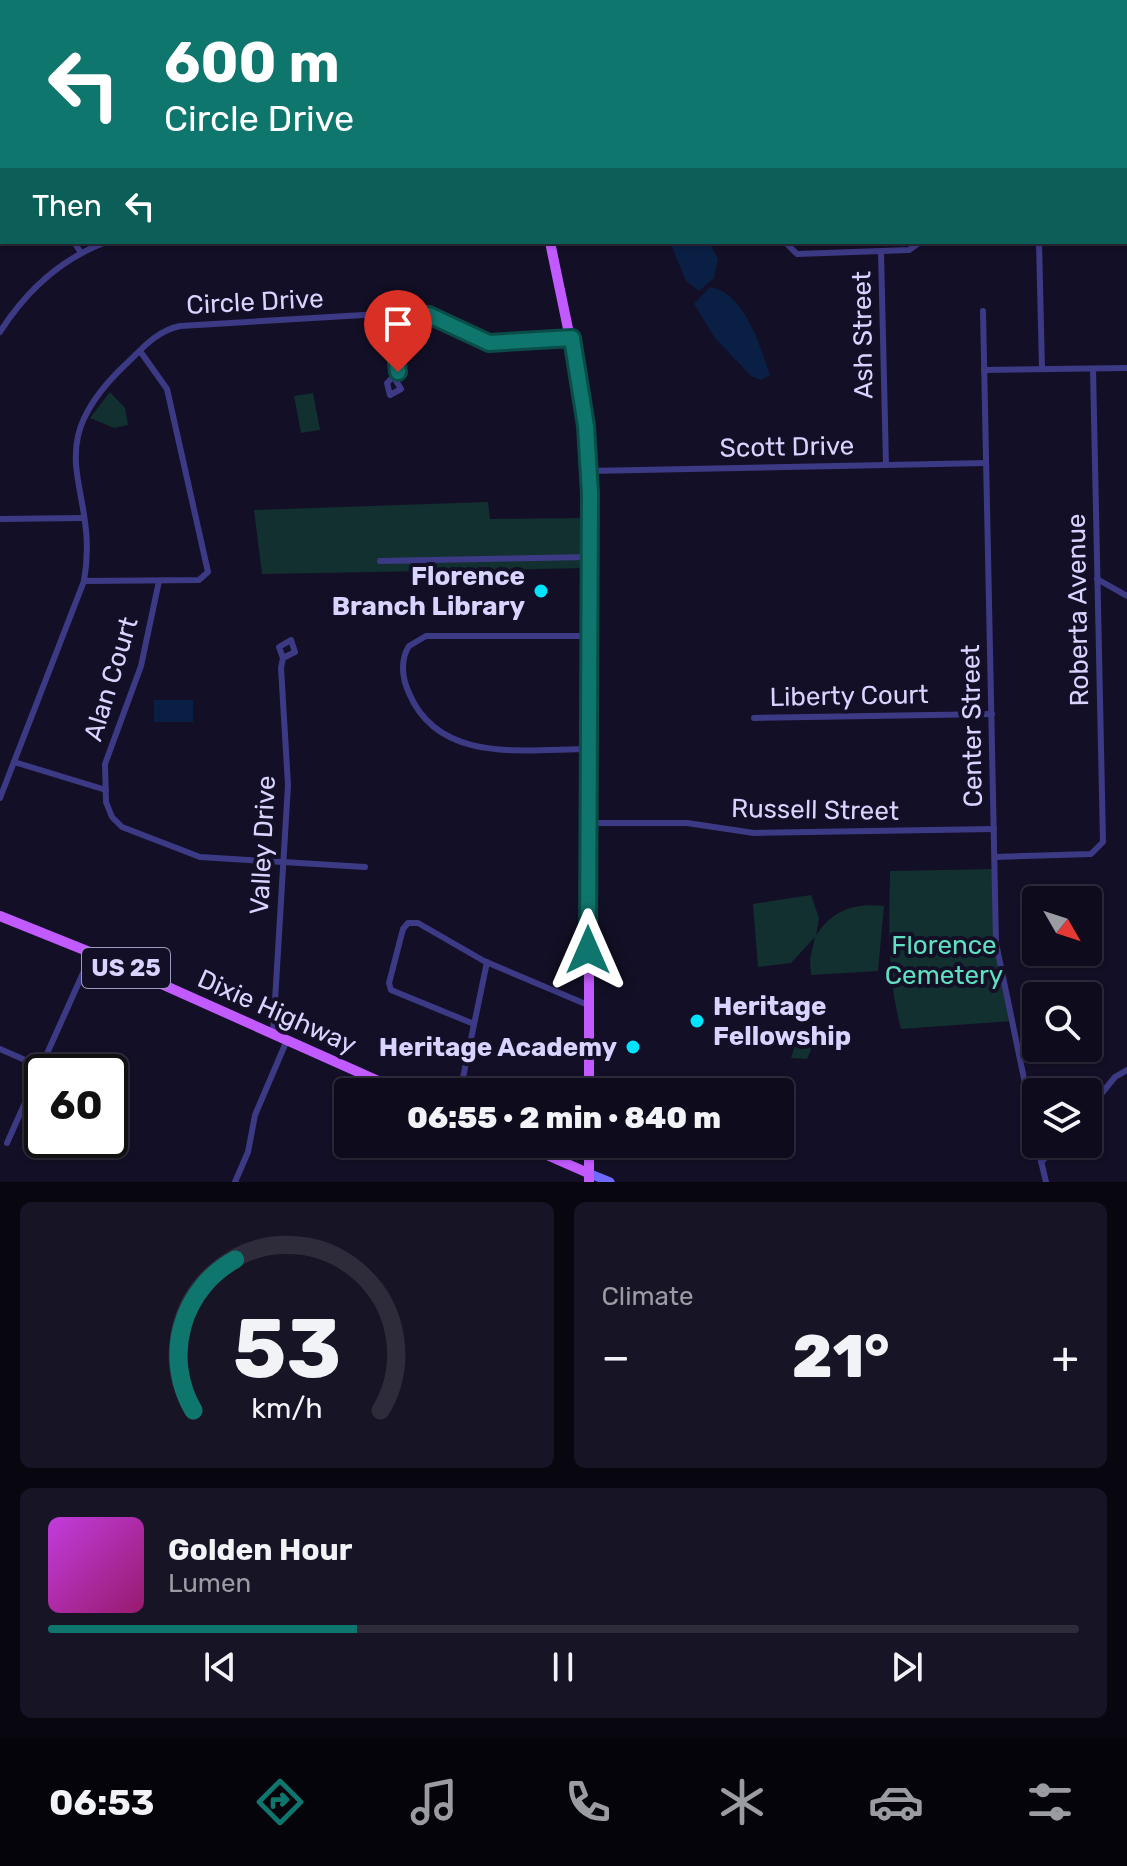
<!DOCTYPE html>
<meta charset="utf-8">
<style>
body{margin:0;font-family:Rubik,sans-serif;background:#171425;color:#f1f3f6;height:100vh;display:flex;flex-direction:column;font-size:30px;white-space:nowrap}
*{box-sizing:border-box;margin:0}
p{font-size:26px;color:#9b9ba3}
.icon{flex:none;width:44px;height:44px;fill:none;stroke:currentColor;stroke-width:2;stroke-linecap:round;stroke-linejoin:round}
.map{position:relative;height:1182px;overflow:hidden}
.drawer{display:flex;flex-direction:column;gap:20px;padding:20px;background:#08060f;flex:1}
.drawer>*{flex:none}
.banner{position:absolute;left:0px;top:0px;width:1128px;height:244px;box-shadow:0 2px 6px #0004,0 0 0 2px #2e2b3b;background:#0f766e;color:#fff;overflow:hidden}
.needle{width:52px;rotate:129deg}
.controls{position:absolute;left:1022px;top:886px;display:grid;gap:16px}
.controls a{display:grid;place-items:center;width:80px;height:80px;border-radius:8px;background:#0e0b1c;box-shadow:0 2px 6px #0004,0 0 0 2px #2e2b3b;font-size:40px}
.speed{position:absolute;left:24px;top:1054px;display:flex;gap:16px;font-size:40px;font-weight:700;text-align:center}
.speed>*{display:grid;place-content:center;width:104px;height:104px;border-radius:50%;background:#0e0b1c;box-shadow:0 2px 6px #0004,0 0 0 2px #2e2b3b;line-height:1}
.speed .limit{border:4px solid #111;border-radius:12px;background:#fff;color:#111}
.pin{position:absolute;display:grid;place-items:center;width:68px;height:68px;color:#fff;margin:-82px -34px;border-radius:50% 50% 50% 0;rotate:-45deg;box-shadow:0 0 8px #0007}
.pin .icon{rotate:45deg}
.me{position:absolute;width:88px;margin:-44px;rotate:0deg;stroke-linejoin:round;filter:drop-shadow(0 0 6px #0008)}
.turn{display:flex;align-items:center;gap:28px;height:168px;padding:0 32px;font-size:36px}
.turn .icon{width:104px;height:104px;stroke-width:2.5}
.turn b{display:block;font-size:56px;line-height:68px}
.then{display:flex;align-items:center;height:76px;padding:0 32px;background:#0003;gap:16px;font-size:30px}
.big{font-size:60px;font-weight:800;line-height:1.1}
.drawer .widget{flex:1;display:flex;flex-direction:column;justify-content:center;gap:12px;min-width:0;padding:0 28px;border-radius:12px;background:#171425}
.drawer .dial{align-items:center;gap:0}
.dial svg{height:208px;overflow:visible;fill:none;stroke:#2e2b3b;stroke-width:7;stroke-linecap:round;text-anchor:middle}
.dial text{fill:#f1f3f6;stroke:none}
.song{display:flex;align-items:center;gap:24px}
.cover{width:96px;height:96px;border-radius:12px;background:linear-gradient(135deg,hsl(290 70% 55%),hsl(320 70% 35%))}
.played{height:8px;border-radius:4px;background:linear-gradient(90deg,#0f766e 30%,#2e2b3b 30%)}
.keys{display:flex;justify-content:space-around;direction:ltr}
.heat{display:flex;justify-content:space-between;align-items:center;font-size:44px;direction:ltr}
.drawer .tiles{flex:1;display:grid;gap:20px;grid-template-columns:1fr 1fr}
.widget:last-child{grid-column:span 2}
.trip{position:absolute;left:334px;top:1078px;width:460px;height:80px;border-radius:8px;background:#0e0b1c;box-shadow:0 2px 6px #0004,0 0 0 2px #2e2b3b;font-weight:800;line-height:80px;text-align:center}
.dock{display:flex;height:128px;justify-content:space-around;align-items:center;background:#06040b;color:#9b9ba3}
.dock .icon{width:56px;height:56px}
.dock .current{color:#0f766e}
.dock b{font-size:36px;color:#f1f3f6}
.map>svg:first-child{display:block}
.green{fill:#12302f}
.water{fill:#0a1f44}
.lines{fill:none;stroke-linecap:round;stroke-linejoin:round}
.street{stroke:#3d3a85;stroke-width:6}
.secondary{stroke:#6f6bff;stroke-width:9}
.primary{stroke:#c25bff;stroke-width:10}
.route-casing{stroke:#0a4d48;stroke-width:20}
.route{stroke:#0f766e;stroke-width:14}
.poi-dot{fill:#00e5ff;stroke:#130f26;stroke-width:3}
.labels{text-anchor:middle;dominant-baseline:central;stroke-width:8;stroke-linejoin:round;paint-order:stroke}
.shield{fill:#130f26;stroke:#9e99be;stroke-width:2}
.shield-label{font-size:24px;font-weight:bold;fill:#d9d4ff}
.street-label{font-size:26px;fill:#d9d4ff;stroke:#130f26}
.poi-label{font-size:26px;font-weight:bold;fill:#d9d4ff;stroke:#130f26;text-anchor:end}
.park-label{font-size:26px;fill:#5fe0c0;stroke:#130f26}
</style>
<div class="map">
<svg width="1127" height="1182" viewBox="0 0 1127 1182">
<rect width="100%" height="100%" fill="#130f26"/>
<g class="green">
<path d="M 110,392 L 125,408 L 128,425 L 114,428 L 90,418 Z"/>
<path d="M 313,393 L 320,430 L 301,433 L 294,396 Z"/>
<path d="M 488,502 L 490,519 L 590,518 L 590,568 L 262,574 L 254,510 Z"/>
<path d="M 995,869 L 996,943 L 1012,1021 L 901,1029 C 887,976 889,926 890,871 Z"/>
<path d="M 811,895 L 819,918 L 816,936 C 832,910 854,903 884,906 L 878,971 L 811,975 L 810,959 L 815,937 L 791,963 L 758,967 L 753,904 Z"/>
<path d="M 808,1032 L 820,1033 L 825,1038 L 824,1045 L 813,1045 L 807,1059 L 791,1058 L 798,1035 Z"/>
</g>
<g class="water">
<path d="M 670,242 L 709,242 L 718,259 L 714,278 L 699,291 L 686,281 Z"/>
<path d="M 710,287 C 745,293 760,346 770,375 L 761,380 L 751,376 L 715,338 L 694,304 Z"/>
<rect x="154" y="700" width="39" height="22"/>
</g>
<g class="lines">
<g class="street">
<path d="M 816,0 L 818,2"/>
<path d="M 450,2 L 456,0"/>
<path d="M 838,2 L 839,0"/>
<path d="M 965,2 L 965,0"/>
<path d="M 1126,138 L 1127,139"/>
<path d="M 0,144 L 2,146"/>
<path d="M 74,242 L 81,253"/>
<path d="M 785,242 L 797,254 L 909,250 L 920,242"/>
<path d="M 1039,242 L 1042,369"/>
<path d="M 881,252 L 886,465"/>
<path d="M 983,311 L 996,943 L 1036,1137"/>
<path d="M 392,315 L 398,372 L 387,383 L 390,395 L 401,389 L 395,379"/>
<path d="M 0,332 C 26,291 61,259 106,242"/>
<path d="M 984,370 L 1127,368"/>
<path d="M 589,471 L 986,463"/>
<path d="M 0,519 L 82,518"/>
<path d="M 380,561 L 590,557"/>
<path d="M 1097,579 L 1127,596"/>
<path d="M 84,581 L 199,580 L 208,572 L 167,389 L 140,351"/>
<path d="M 159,581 L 141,666 L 105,764 L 106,802 L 112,817 L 122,827 L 200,857 L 365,867"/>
<path d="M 754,718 L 992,714"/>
<path d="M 589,749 C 526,749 439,765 409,693 C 402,678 400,660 409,646 L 426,636 L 590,636"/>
<path d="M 14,762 L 106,790"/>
<path d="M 0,798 L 84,581 C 101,485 33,452 126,364 C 142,349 156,331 180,326 L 414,312 L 436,317 L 489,343 L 572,338"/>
<path d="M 589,823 L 687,823 L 754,833 L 994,829"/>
<path d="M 995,857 L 1091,854 L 1103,842 L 1093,369"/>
<path d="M 474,1024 L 391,990 L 389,983 L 403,929 L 408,923 L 418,923 L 484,961 L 588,1005"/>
<path d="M 273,1034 L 288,785 L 281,668 L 283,658 L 295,652 L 291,640 L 279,647 L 283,658"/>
<path d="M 0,1049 L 41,1067"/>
<path d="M 460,1092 L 487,962"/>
<path d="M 1088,1110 L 1115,1077 L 1127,1070"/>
<path d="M 7,1143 L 92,953"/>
<path d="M 1037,1144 L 1046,1182"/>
<path d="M 1041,1162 L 1060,1144"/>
<path d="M 235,1182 L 248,1152 L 255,1115 L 287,1040"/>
</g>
<path class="secondary" d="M 588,1173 L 610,1182"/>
<g class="primary">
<path d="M 492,0 L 493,2"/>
<path d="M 550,242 L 582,396 L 589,471 L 589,1092"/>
<path d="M 0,916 L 92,953 L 403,1092"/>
<path d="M 522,1144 L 588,1173"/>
<path d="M 589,1182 L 589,1144"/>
</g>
</g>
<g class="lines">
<g class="route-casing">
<path id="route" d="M 398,372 L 392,315 L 429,315 L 489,343 L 572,338 L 586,426 L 590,493 L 588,950"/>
</g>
<use href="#route" class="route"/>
</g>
<g class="poi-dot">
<circle cx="541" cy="591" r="8"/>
<circle cx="697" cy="1021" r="8"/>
<circle cx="633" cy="1047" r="8"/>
</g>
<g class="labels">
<rect class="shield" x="82" y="948" width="88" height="40" rx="6"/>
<g class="shield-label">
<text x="126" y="968">US 25</text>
</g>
<g class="street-label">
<text transform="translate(255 302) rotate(-3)">Circle Drive</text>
<text transform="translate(863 335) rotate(-91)">Ash Street</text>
<text transform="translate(787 447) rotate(-1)">Scott Drive</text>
<text transform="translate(1078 610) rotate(-91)">Roberta Avenue</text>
<text transform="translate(111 679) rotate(-73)">Alan Court</text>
<text transform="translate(849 696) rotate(-1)">Liberty Court</text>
<text transform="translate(972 726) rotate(-91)">Center Street</text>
<text transform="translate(815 810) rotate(1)">Russell Street</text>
<text transform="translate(263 845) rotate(-87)">Valley Drive</text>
<text transform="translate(277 1012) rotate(24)">Dixie Highway</text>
</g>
<g class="poi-label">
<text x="525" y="576">Florence<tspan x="525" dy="30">Branch Library</tspan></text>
<text x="713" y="1006" text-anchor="start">Heritage<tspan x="713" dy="30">Fellowship</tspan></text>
<text x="617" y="1047">Heritage Academy</text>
</g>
<g class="park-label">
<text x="944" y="945">Florence<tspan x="944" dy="30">Cemetery</tspan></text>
</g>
</g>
</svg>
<div class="controls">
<a><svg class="needle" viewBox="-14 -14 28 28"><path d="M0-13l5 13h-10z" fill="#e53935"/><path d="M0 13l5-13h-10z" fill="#9b9ba3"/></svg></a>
<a><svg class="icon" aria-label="search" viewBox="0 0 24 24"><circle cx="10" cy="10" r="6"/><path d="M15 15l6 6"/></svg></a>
<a><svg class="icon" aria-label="layers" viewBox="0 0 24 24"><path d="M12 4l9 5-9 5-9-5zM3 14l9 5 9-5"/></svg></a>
</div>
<div class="speed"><div class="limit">60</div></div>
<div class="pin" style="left:398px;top:372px;background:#d93025"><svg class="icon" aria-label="arrive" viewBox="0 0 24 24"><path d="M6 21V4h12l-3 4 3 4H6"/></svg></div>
<svg class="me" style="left:588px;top:950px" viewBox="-20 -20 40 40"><path d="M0-17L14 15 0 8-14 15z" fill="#0f766e" stroke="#fff" stroke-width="4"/></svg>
<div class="trip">06:55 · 2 min · 840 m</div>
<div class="banner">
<div class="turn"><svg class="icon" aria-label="left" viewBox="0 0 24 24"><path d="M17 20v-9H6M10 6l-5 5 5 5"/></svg><div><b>600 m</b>Circle Drive</div></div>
<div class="then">Then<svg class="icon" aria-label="left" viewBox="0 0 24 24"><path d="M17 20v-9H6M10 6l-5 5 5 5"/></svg></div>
</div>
</div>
<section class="drawer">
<div class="tiles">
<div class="widget dial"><svg viewBox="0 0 100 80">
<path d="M14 69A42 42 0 1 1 86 69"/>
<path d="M14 69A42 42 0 0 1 30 11" stroke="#0f766e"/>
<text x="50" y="56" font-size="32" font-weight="700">53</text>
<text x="50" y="72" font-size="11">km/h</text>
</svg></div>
<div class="widget"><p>Climate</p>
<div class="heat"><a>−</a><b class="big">21°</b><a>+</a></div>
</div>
<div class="widget">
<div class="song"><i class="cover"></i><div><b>Golden Hour</b><p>Lumen</p></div></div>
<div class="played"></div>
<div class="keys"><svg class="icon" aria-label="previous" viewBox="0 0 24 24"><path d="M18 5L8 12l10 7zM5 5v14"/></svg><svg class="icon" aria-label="pause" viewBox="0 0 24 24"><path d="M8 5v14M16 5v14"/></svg><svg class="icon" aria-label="next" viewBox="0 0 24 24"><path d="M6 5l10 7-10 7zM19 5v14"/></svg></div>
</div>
</div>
</section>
<nav class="dock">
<b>06:53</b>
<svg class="icon current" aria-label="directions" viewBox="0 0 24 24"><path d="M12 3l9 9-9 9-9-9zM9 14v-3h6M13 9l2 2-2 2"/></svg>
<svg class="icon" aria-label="music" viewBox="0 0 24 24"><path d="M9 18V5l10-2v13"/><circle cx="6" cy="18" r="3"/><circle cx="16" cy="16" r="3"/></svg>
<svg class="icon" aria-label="phone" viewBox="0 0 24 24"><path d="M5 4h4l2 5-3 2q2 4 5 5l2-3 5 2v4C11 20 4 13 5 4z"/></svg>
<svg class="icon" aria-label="climate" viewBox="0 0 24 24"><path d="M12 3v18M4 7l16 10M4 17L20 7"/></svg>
<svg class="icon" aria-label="car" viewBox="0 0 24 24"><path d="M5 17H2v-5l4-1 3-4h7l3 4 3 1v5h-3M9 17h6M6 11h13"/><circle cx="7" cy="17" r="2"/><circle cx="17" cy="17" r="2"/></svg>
<svg class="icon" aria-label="filters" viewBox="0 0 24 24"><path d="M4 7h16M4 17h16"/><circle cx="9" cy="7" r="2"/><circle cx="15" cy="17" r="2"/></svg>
</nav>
